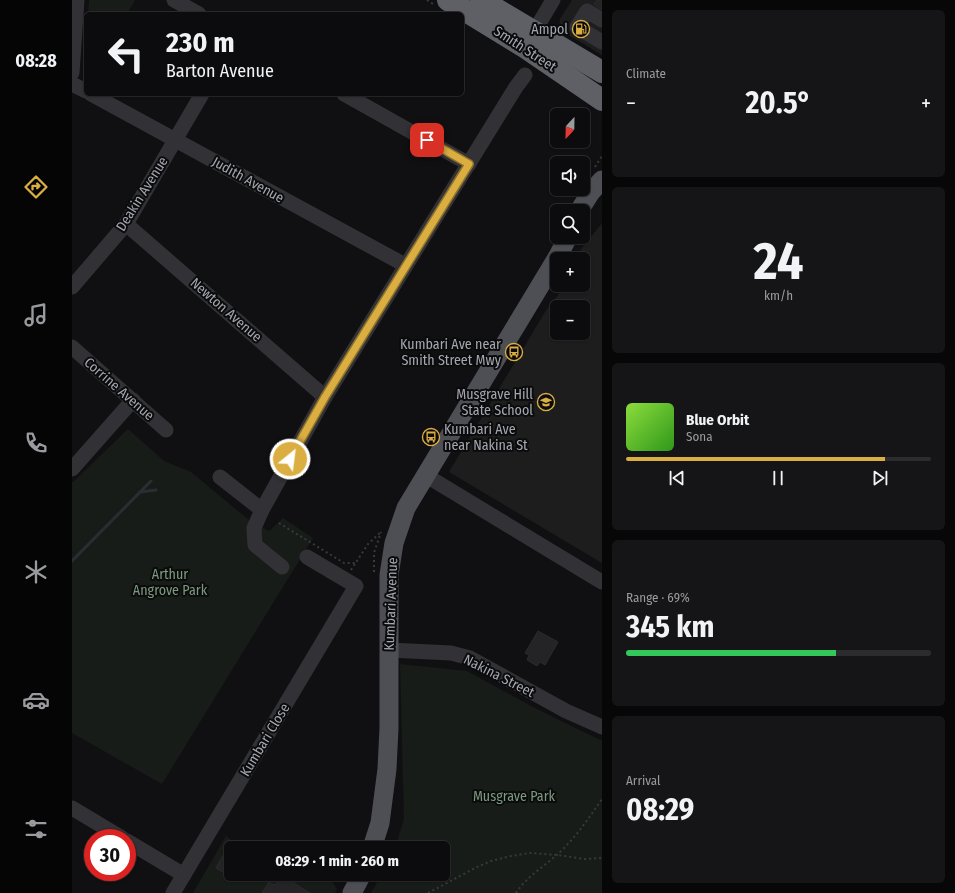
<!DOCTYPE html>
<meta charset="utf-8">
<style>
body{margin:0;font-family:"Fira Sans Condensed",sans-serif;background:#151517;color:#f1f3f6;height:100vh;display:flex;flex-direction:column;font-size:15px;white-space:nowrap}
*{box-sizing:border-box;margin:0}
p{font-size:13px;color:#9a9b9e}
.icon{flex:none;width:22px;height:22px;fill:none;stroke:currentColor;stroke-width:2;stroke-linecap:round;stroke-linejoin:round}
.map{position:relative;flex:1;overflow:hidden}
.drawer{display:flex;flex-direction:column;gap:10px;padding:10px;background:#070708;width:353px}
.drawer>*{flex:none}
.top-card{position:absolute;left:12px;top:12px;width:380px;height:84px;border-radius:6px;box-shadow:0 1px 3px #0004,0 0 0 1px #2c2c2e;background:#0c0c0e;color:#f1f3f6;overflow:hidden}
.needle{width:26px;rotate:202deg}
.fabs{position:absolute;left:478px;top:108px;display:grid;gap:8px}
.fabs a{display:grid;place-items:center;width:40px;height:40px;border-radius:6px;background:#0c0c0e;box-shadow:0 1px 3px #0004,0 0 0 1px #2c2c2e;font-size:20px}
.speed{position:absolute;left:12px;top:829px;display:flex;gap:8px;font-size:20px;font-weight:700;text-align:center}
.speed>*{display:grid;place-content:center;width:52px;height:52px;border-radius:50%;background:#0c0c0e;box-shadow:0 1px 3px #0004,0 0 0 1px #2c2c2e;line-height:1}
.speed .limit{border:6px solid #d22;background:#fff;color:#111}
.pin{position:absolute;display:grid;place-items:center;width:34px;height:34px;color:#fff;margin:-17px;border-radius:8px;box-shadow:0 2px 6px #0006}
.me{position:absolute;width:44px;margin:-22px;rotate:29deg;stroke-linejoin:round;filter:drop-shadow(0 0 3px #0008)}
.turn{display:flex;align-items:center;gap:14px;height:84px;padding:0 16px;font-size:18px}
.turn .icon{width:52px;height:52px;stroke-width:2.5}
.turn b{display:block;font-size:28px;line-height:34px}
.big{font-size:30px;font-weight:700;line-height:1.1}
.drawer .widget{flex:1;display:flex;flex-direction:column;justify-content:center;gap:6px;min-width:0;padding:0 14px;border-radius:6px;background:#151517}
.drawer .dial{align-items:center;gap:0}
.dial b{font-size:52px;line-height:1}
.song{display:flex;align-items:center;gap:12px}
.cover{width:48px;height:48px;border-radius:6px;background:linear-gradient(135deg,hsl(90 70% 55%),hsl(110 70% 35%))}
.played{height:4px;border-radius:2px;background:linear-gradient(90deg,#daae40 85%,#2c2c2e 85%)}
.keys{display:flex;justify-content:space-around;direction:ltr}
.heat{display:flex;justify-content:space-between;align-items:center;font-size:22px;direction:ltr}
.charge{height:6px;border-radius:3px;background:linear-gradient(90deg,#34c759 69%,#2c2c2e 0)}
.trip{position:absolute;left:152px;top:841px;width:226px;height:40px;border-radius:6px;background:#0c0c0e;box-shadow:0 1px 3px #0004,0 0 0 1px #2c2c2e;font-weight:700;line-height:40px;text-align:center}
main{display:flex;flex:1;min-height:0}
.tabs{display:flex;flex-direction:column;width:72px;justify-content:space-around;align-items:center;background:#050506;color:#9a9b9e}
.tabs .icon{width:28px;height:28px}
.tabs .active{color:#daae40}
.tabs b{font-size:18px;color:#f1f3f6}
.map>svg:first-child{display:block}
.built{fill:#1d1d1e;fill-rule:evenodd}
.green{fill:#171c18}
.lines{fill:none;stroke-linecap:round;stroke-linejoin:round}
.stream{stroke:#292e33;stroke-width:3}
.building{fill:#242325;stroke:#2b2b2d}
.path{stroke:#38393d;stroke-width:2;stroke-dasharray:2 3;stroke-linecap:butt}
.minor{stroke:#323236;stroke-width:15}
.major{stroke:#4e4f55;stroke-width:19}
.highway{stroke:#5e6066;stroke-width:22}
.route-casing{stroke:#8e712a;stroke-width:10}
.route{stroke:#daae40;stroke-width:7}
.labels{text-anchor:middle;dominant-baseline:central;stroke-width:4;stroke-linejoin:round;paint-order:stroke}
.poi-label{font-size:14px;fill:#a3a7b1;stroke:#0c0b0c;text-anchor:end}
.street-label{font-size:14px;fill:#a3a7b1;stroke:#0c0b0c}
.park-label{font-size:14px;fill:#7c9a80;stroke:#0c0b0c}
</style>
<main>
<nav class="tabs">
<b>08:28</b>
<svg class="icon active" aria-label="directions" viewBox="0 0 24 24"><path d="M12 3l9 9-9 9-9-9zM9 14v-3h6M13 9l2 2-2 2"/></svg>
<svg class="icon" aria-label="music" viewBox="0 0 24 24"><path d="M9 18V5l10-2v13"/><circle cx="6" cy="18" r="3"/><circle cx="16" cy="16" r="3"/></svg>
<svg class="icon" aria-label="phone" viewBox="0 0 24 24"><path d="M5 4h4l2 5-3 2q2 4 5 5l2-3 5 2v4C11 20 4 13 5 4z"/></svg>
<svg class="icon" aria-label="climate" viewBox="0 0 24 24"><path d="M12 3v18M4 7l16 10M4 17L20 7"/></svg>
<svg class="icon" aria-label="car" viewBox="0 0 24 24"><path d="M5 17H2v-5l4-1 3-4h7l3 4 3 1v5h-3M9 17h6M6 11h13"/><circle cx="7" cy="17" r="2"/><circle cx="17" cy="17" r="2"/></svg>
<svg class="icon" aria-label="filters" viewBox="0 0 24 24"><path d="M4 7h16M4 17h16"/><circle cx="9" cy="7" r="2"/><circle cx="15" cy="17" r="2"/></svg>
</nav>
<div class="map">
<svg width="530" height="893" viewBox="0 0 530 893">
<rect width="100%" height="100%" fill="#101012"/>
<g class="built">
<path d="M 500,0 L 530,0 L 530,55 L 490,31 L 487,27 L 488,19 Z"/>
<path d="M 530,223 L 530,563 L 377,472 L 473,312 L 486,295 L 490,285 L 511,285 L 511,259 L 503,259 L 506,253 ZM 485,307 L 511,307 L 511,333 L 485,333 Z"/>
</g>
<g class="green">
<path d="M 17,0 L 63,0 L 55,14 L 16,14 Z"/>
<path d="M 56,429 L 92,461 L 119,472 L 178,521 L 197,531 L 211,518 L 241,538 L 90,784 L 0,733 L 0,483 Z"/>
<path d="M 328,664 L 395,671 L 461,707 L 528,740 L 530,740 L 530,893 L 299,893 L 310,874 L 371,874 L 371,848 L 323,848 L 332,819 Z"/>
<path d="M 154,836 L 171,848 L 159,848 L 159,874 L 248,874 L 259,880 L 265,889 L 263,893 L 121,893 Z"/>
</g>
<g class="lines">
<g class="stream">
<path d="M 68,492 L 84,490"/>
<path d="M 0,561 L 79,481"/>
</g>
</g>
<g class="building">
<path d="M 525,0 L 530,0 L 530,10 L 522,4 Z"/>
<path d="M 466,631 L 486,642 L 473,665 L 468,662 L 465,666 L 455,660 L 457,655 L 453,653 Z"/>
<path d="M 159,842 L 159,864 L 153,873 L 144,868 Z"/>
<path d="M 217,875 L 223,884 L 238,893 L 190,893 L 197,882 L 202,885 Z"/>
</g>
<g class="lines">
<g class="path">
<path d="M 355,0 L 361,4"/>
<path d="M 523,167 L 530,156"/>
<path d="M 207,523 L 272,563 L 284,563"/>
<path d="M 279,570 L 296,544 L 308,533"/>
<path d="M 302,572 L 302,553 L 309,532"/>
<path d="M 356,893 L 405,867 L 419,861 L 439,856 L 458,853 L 485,855 L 513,859 L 530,858"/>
<path d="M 444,893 C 455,876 473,866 487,853 C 504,837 517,818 530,799"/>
</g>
<g class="minor">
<path d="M 102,0 L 127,14"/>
<path d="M 530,20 L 515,11 L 505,27 L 530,42"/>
<path d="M 462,32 L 481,0"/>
<path d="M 0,73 L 5,0"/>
<path d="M 0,84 L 14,91"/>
<path d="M 19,94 L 333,265"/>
<path d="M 272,94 L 397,164"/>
<path d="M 54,224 L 253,397"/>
<path d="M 0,287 L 54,224 L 130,94"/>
<path d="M 0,347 L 94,430"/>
<path d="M 0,469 L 61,400"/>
<path d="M 353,475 L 530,582"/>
<path d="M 148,477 L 190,510"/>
<path d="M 210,567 L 183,545 L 182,528 L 190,510 L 253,397 L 444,87 L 453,75"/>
<path d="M 317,650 L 379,653 L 398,658 L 494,711 L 530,727"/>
<path d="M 0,808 L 50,838"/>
<path d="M 55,841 L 112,875"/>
<path d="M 101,893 L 284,586 L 235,557"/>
</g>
<g class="major">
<path d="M 507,211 L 519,192 L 530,180"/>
<path d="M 300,848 L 308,823 L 315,769 L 317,728 L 317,575 L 322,543 L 334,508 L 486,256 L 496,237"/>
<path d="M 280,893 L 290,874"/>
</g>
<g class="highway">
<path d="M 376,0 L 451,46 L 530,100"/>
<path d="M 409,0 L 530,72"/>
</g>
</g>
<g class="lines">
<g class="route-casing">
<path id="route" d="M 218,459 L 253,397 L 397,164 L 355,140"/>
</g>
<use href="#route" class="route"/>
</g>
<defs>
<g id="fuel-ring" transform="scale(0.9)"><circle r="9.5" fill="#0c0b0c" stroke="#daae40" stroke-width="1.5"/><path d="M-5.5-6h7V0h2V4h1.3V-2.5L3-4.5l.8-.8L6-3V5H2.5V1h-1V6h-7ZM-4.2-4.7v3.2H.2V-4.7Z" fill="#daae40"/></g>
<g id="bus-ring" transform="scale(0.9)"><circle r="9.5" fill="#0c0b0c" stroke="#daae40" stroke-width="1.5"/><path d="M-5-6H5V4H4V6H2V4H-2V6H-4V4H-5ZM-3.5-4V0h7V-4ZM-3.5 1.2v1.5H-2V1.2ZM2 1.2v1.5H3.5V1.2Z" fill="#daae40"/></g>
<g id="school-ring" transform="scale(0.9)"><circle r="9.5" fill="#0c0b0c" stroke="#daae40" stroke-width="1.5"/><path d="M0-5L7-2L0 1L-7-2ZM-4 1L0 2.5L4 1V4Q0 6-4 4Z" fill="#daae40"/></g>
</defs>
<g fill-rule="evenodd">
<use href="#fuel-ring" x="509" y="29"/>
<use href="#bus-ring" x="442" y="352"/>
<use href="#school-ring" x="474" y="402"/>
<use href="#bus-ring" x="359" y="437"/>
</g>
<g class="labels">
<g class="poi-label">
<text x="496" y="29">Ampol</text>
<text x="429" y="344">Kumbari Ave near<tspan x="429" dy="16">Smith Street Mwy</tspan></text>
<text x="461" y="394">Musgrave Hill<tspan x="461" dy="16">State School</tspan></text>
<text x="372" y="429" text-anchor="start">Kumbari Ave<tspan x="372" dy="16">near Nakina St</tspan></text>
</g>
<g class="street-label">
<text transform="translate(453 49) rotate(33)">Smith Street</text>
<text transform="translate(176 180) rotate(29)">Judith Avenue</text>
<text transform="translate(70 194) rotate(-58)">Deakin Avenue</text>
<text transform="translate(154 310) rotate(41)">Newton Avenue</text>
<text transform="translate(47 389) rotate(41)">Corrine Avenue</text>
<text transform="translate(319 604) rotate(-88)">Kumbari Avenue</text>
<text transform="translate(427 676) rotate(27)">Nakina Street</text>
<text transform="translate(193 740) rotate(-59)">Kumbari Close</text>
</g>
<g class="park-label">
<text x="98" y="574">Arthur<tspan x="98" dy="16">Angrove Park</tspan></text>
<text x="442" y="796">Musgrave Park</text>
</g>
</g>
</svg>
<div class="fabs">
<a><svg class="needle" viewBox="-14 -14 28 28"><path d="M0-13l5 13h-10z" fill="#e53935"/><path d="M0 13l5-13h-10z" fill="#9a9b9e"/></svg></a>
<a><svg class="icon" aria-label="sound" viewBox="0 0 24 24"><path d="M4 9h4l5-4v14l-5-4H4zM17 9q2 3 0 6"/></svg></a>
<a><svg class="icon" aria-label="search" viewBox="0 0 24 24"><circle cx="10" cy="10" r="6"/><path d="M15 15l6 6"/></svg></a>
<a>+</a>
<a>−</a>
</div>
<div class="speed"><div class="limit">30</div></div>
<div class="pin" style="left:355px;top:140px;background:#d93025"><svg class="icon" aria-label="arrive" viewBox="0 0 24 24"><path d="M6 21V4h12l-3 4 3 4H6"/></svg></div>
<svg class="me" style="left:218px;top:459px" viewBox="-20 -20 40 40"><circle r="17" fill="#daae40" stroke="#fff" stroke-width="3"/><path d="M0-11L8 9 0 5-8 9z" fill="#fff"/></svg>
<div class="trip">08:29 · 1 min · 260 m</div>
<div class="top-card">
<div class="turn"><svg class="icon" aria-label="left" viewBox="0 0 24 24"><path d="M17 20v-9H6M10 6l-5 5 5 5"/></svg><div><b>230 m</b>Barton Avenue</div></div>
</div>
</div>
<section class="drawer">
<div class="widget"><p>Climate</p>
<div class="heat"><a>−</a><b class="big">20.5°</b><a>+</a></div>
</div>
<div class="widget dial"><b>24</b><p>km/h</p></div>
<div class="widget">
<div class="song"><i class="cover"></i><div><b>Blue Orbit</b><p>Sona</p></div></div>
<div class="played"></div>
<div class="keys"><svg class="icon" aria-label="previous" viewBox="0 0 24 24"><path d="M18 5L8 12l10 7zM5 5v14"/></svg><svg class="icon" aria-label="pause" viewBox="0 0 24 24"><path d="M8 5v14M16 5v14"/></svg><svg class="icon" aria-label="next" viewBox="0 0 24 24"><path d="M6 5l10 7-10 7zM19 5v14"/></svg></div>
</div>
<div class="widget"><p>Range · 69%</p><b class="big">345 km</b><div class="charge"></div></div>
<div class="widget"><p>Arrival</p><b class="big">08:29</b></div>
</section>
</main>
